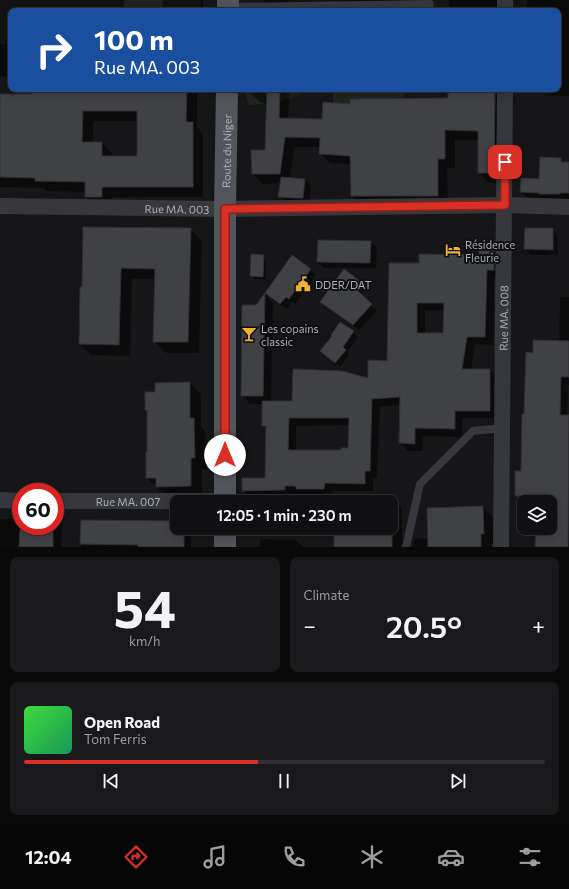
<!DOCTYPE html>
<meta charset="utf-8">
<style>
body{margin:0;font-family:Commissioner,sans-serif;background:#19191b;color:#f1f3f6;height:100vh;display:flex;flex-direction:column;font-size:15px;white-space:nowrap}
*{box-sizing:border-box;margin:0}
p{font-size:13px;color:#9c9d9f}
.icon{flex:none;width:22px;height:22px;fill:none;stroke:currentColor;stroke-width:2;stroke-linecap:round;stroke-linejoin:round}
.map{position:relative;height:547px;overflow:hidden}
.panel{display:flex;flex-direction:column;gap:10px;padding:10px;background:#09090a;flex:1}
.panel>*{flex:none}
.guide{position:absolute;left:8px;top:8px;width:553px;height:84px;border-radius:8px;box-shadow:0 2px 10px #0003,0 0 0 1px #303032;background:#1a4fa0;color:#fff;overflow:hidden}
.fabs{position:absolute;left:517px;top:495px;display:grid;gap:8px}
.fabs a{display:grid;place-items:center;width:40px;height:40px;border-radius:8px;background:#101012;box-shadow:0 2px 10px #0003,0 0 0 1px #303032;font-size:20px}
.speed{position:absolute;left:12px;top:483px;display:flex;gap:8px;font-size:20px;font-weight:700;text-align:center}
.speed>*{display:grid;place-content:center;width:52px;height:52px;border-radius:50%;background:#101012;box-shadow:0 2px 10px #0003,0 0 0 1px #303032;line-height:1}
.speed .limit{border:6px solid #d22;background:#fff;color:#111}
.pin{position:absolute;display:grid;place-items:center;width:34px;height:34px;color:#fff;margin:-17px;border-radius:8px;box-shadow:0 2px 6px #0006}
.me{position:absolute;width:44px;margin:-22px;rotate:0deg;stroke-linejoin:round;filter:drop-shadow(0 0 3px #0008)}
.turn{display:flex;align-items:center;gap:14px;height:84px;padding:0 20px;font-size:18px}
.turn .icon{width:52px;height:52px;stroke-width:2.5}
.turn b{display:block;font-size:28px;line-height:34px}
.big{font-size:30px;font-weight:600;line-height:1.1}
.panel .card{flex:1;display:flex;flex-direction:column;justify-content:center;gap:6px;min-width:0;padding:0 14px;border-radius:8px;background:#19191b}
.panel .dial{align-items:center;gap:0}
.dial b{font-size:52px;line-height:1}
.song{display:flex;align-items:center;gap:12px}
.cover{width:48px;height:48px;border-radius:6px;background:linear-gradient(135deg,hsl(120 70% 55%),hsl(150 70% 35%))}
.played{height:4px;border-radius:2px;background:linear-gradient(90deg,#d93025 45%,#303032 45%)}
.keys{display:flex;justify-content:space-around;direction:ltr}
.heat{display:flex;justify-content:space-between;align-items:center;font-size:22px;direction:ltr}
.panel .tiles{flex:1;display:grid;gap:10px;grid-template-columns:1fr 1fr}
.card:last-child{grid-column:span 2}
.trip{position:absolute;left:170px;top:495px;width:228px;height:40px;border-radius:8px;background:#101012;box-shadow:0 2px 10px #0003,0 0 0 1px #303032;font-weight:600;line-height:40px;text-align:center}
.dock{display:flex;height:64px;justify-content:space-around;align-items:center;background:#060607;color:#9c9d9f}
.dock .icon{width:28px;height:28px}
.dock .current{color:#d93025}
.dock b{font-size:18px;color:#f1f3f6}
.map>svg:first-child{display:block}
.built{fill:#222225}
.green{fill:#1e261f}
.shadow{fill:#0007;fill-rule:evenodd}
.building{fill:#404145;stroke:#303034;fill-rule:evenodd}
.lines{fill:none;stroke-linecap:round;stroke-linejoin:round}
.lane{stroke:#37383d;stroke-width:8}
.street{stroke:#37383d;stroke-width:16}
.primary{stroke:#53555c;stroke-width:22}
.route-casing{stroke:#8d1f18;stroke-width:10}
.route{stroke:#d93025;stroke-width:7}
.labels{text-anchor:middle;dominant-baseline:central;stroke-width:4;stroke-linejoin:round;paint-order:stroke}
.street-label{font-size:11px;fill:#a8adb8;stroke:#111113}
.poi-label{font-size:11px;fill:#a8adb8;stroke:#111113;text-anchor:start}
</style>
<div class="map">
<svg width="569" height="547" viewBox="0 0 569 547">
<rect width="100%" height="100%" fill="#161618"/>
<path class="built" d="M 0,0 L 201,0 L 201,11 L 11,11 L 11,43 L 0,44 Z"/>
<g class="green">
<path d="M 290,0 L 334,0 L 359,5 L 359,11 L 253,11 L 254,8 L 278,11 Z"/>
<path d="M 244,89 L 311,89 L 304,93 L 279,103 L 249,105 Z"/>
<path d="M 330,89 L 408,89 L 404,96 L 381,107 L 333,121 L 333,94 Z"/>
</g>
<g class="shadow">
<path d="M 0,0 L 124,0 L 124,7 L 162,8 L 163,0 L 203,0 L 203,11 L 11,11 L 11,76 L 0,77 Z"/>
<path d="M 262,0 L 429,0 L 429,2 L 271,10 Z"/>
<path d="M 449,0 L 506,0 L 505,11 L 449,11 Z"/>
<path d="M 527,0 L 569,0 L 569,96 L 553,96 L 545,89 L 558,89 L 558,11 L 529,11 L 527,9 Z"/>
<path d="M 33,89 L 197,89 L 197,127 L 203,134 L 203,197 L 112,197 L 112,207 L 96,207 L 86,197 L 86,192 L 46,191 L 44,188 L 0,187 L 0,95 L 33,95 ZM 93,121 L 138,121 L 138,157 L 112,157 L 112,153 L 102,143 L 93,143 Z"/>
<path d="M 251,89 L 290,89 L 288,119 L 323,120 L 351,105 L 449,99 L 449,89 L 505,89 L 503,183 L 489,183 L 479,173 L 479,140 L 455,140 L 455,168 L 447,168 L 448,205 L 362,206 L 352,196 L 351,164 L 330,163 L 320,153 L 321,147 L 294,147 L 290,179 L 305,180 L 311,186 L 309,204 L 285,202 L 279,196 L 281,183 L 262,184 L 253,174 L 266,151 L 268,104 L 261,103 L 251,94 Z"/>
<path d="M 560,159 L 565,163 L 569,163 L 569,201 L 530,200 L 521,192 L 540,180 Z"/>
<path d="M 190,229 L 202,241 L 199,353 L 166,353 L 154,341 L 156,279 L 132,279 L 130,356 L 91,355 L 80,344 L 83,288 Z"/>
<path d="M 552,229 L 558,235 L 558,255 L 531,255 L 525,249 Z"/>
<path d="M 371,242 L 377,248 L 376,268 L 324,268 L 318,262 Z"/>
<path d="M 494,246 L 502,254 L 502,278 L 494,278 L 493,345 L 475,344 L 471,370 L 490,370 L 498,378 L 498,418 L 462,418 L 462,437 L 423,436 L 422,451 L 408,451 L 400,443 L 401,405 L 380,407 L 377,478 L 373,478 L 373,491 L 332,491 L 332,497 L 305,497 L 302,494 L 293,494 L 293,497 L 252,498 L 256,502 L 238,502 L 238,498 L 250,498 L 243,490 L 266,479 L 267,430 L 263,425 L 263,404 L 250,404 L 242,395 L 257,306 L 292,256 L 310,269 L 316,275 L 295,304 L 292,302 L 287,309 L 268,296 L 267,297 L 273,303 L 271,402 L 293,402 L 369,379 L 388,362 L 420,264 L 480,256 ZM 425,310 L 445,311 L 444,334 L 425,334 ZM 350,425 L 349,449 L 342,451 L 296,451 L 296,426 Z"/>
<path d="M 264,256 L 266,258 L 266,279 L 254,279 L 251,276 Z"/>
<path d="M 360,283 L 366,288 L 361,295 L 377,311 L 359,330 L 328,308 L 322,302 Z"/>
<path d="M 560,297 L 569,297 L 569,385 L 568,385 L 567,416 L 569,416 L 569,547 L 537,547 L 537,528 L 550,528 L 550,502 L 524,502 L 524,504 L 516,496 L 522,472 L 525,415 L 534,354 L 559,342 Z"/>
<path d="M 341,323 L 353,332 L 358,337 L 347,352 L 349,355 L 340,367 L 326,355 L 333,336 Z"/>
<path d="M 190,383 L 201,394 L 201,427 L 205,431 L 206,469 L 202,469 L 202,497 L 168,498 L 147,478 L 148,411 L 146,409 L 156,393 Z"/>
<path d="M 375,498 L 392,498 L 402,509 L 402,538 L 411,547 L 335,547 L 335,528 L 391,528 L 391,502 L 375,502 Z"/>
<path d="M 483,507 L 493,517 L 494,544 L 491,544 L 491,547 L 413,547 L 415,538 L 429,539 Z"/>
<path d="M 20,513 L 21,513 L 21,526 L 55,526 L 55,514 L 62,521 L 61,547 L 0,547 L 0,519 L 20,519 Z"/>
<path d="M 82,521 L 177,522 L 177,528 L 190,528 L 191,530 L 191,547 L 81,547 Z"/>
<path d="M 239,528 L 257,528 L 257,534 L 244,533 Z"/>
<path d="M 260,539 L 296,540 L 303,547 L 260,547 Z"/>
</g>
<g class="building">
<path d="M 32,89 L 187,89 L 186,122 L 193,122 L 193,187 L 102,187 L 102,197 L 85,197 L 85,182 L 35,181 L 35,178 L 0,177 L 0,94 L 32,94 ZM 83,111 L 137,111 L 137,156 L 102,156 L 102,142 L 82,142 Z"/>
<path d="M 267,89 L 280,89 L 279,118 L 322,119 L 323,102 L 350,104 L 350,99 L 448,98 L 448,89 L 495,89 L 494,173 L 478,173 L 478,131 L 445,130 L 445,159 L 438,159 L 438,196 L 351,196 L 350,156 L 319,154 L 320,138 L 285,137 L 280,174 L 252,174 L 251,150 L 265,150 Z"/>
<path d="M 540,157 L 561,158 L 561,162 L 569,162 L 569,193 L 560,193 L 560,194 L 539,194 L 539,193 L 520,192 L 521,178 L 539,179 Z"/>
<path d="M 281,177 L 305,179 L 303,198 L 295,198 L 278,197 Z"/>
<path d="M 83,227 L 191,228 L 188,342 L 153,342 L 155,269 L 121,268 L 119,345 L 79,344 L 80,287 L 82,287 Z"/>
<path d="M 525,228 L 553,228 L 553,250 L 524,249 Z"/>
<path d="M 318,240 L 371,241 L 370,263 L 317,262 Z"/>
<path d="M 479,245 L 494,245 L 494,270 L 487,270 L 485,337 L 467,337 L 462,369 L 490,369 L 490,411 L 455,411 L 455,429 L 415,428 L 415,444 L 399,443 L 400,397 L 372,399 L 370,471 L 365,471 L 365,484 L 325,483 L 324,489 L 296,489 L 296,486 L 285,486 L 285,490 L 242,491 L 242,478 L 265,478 L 266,426 L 262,426 L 262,401 L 292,401 L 293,369 L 342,371 L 368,378 L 368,360 L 387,361 L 389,263 L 419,263 L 419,254 L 479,255 ZM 417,303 L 444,303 L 443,333 L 417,333 ZM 289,418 L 349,418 L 348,448 L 341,448 L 341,450 L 288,450 Z"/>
<path d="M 251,254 L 264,255 L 263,277 L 250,276 Z"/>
<path d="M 292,255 L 311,269 L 289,299 L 286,297 L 280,304 L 265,293 Z"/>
<path d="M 344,269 L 361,282 L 356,289 L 372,304 L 353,325 L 320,302 Z"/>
<path d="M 265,293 L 263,396 L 241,396 L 242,305 L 256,305 Z"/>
<path d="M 340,322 L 354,331 L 343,347 L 346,350 L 335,363 L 320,351 L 332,336 L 331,335 Z"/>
<path d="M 533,340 L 569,341 L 569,377 L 561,377 L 560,415 L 569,415 L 568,547 L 535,547 L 536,528 L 550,528 L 550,497 L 515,496 L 515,471 L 521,471 L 522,414 L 524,414 L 526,352 L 533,353 Z"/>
<path d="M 190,382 L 190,418 L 194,418 L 195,458 L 191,458 L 191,486 L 156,487 L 156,478 L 146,478 L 146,452 L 147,452 L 147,410 L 145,410 L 145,392 L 155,392 L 155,383 Z"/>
<path d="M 483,506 L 484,534 L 481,534 L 481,547 L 428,547 L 427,508 Z"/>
<path d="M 81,520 L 177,521 L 177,528 L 184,528 L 184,547 L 138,547 L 138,545 L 80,544 Z"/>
<rect x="334" y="528" width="58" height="19"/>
<path d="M 20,529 L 53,529 L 53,547 L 19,547 Z"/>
</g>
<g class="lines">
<g class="lane">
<path d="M 229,7 L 430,4"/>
<path d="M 406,547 L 420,484 L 473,431 L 501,428"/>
</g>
<g class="street">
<path d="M 505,0 L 505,11"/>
<path id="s1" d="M 0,206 L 225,209 L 505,205 L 569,207"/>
<path d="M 0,500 L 21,501"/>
<path id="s2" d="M 55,501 L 225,501"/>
<path id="s3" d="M 501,547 C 501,394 505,242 505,89"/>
</g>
<g class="primary">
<path d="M 228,11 L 228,0"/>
<path id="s4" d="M 225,502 L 225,209 L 227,89"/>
<path d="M 225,528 L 225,547"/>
</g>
</g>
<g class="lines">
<g class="route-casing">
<path id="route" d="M 225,455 L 225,209 L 505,205 L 505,162"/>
</g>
<use href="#route" class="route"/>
</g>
<defs>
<g id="hotel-bare" transform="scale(1.2)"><path d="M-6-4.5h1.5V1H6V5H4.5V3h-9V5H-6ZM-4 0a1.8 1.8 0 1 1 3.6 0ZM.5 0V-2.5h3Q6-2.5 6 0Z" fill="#f2b134" stroke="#111113" stroke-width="2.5" paint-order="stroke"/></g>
<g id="civic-bare" transform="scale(1.2)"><path d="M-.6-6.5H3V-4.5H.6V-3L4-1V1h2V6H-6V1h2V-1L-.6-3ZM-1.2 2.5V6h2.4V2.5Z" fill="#f2b134" stroke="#111113" stroke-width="2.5" paint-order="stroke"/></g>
<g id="bar-bare" transform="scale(1.2)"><path d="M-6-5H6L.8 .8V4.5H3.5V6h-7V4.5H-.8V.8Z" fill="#f2b134" stroke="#111113" stroke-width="2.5" paint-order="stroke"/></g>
</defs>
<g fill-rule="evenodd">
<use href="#hotel-bare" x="453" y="250"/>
<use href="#civic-bare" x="303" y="284"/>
<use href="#bar-bare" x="249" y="334"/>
</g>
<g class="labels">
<g class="street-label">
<text stroke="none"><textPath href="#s4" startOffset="351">Route du Niger</textPath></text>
<text stroke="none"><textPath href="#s1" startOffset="177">Rue MA. 003</textPath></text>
<text stroke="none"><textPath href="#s3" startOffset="229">Rue MA. 008</textPath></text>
<text stroke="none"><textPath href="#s2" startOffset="73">Rue MA. 007</textPath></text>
</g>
<g class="poi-label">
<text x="465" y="244">Résidence<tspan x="465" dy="13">Fleurie</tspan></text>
<text x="315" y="284">DDER/DAT</text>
<text x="261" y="328">Les copains<tspan x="261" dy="13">classic</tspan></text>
</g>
</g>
</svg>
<div class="fabs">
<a><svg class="icon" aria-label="layers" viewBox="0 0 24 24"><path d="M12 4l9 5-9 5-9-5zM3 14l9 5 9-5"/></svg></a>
</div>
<div class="speed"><div class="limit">60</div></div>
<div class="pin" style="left:505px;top:162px;background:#d93025"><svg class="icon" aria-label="arrive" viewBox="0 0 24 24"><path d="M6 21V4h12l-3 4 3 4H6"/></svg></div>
<svg class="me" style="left:225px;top:455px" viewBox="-20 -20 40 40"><circle r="19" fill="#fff"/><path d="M0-13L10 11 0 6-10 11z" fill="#d93025"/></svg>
<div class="trip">12:05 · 1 min · 230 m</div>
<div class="guide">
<div class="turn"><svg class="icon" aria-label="right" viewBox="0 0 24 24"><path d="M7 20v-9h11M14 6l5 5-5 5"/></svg><div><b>100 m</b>Rue MA. 003</div></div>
</div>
</div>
<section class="panel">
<div class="tiles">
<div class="card dial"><b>54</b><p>km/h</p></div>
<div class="card"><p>Climate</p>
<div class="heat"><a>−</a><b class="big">20.5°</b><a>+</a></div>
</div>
<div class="card">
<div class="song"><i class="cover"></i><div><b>Open Road</b><p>Tom Ferris</p></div></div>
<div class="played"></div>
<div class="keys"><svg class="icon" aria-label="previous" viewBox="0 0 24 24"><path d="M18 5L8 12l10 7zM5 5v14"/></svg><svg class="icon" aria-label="pause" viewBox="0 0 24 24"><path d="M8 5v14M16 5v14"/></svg><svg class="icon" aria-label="next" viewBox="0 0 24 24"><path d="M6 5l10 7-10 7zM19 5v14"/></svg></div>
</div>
</div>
</section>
<nav class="dock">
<b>12:04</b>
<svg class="icon current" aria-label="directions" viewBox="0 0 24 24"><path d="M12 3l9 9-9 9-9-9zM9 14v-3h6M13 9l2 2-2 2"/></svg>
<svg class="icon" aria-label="music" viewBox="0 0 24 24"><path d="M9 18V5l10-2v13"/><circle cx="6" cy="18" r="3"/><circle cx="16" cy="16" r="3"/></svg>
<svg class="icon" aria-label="phone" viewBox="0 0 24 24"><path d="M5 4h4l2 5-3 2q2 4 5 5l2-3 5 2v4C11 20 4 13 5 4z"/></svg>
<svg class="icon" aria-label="climate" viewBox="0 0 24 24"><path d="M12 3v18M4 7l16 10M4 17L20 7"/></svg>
<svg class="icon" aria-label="car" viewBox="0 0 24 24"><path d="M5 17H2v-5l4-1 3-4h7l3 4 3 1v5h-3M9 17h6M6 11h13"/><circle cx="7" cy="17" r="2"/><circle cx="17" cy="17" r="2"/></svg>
<svg class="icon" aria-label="filters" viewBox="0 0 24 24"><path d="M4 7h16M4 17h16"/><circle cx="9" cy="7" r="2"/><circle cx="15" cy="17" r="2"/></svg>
</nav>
